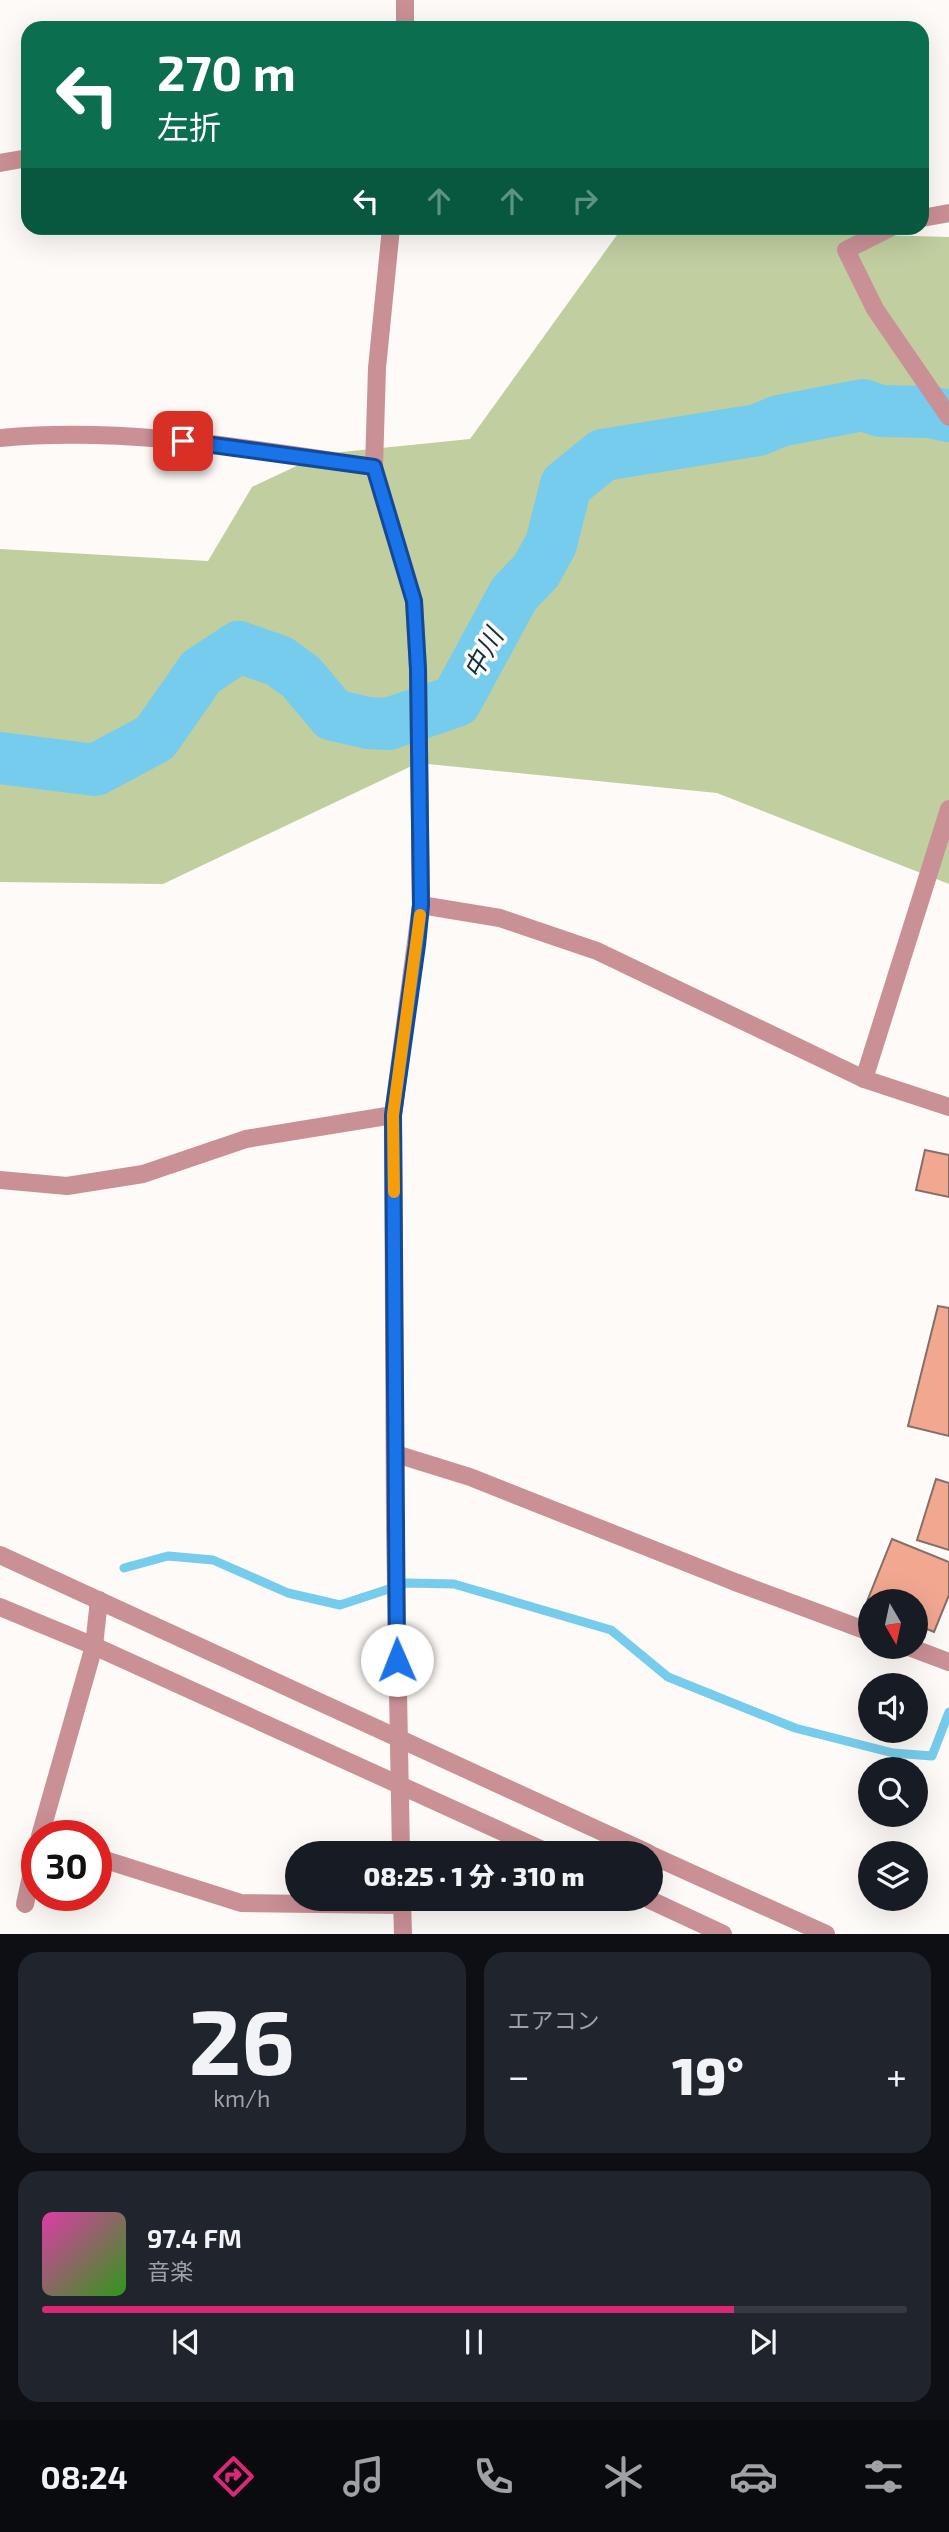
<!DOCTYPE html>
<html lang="ja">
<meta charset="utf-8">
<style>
body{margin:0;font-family:"Exo 2","Noto Sans JP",sans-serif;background:#20242c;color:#f1f3f6;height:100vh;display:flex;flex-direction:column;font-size:26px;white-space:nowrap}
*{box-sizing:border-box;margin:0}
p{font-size:23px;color:#9ea1a6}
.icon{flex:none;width:38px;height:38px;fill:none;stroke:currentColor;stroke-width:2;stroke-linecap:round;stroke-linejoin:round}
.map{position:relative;height:1934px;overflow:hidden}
.drawer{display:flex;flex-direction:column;gap:18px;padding:18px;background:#0d0f14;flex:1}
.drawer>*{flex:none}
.top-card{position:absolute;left:21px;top:21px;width:908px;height:214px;border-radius:21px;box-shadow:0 7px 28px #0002;background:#0b6e4f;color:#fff;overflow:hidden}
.needle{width:46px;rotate:171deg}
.buttons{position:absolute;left:858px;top:1589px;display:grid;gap:14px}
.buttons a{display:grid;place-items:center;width:70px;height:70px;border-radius:50%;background:#171b24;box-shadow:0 7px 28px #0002;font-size:35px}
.speed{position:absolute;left:21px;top:1820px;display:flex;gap:14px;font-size:35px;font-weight:700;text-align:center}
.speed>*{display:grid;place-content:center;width:91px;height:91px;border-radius:50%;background:#171b24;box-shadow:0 7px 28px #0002;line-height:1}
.speed .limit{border:10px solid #d22;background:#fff;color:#111}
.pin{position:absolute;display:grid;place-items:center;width:60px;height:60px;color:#fff;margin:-30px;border-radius:14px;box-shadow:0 4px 10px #0006}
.me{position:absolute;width:77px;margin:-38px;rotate:359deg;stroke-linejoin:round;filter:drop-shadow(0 0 5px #0008)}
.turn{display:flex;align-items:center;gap:24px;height:147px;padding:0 21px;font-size:32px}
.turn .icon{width:91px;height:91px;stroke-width:2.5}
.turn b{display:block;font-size:49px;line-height:60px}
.lanes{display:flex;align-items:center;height:66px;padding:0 21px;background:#0003;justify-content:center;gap:35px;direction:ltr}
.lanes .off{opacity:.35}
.big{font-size:52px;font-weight:800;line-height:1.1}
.drawer .widget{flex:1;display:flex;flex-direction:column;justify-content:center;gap:10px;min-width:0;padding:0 24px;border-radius:21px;background:#20242c}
.drawer .dial{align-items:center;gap:0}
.dial b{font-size:91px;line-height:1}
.song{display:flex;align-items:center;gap:21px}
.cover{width:84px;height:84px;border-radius:10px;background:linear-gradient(135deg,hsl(320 70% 55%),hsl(110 70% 35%))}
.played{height:7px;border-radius:4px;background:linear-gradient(90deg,#db2777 80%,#363941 80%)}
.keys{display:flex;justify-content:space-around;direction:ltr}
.heat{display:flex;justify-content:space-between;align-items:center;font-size:38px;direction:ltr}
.drawer .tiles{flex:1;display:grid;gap:18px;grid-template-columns:1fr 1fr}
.widget:last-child{grid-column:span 2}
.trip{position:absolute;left:285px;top:1841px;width:378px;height:70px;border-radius:35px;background:#171b24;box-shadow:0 7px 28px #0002;font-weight:800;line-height:70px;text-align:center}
.dock{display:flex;height:112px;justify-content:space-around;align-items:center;background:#090b0e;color:#9ea1a6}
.dock .icon{width:49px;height:49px}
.dock .on{color:#db2777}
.dock b{font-size:32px;color:#f1f3f6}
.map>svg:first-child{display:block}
.green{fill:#c0cea0}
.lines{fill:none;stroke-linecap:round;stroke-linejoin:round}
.stream{stroke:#76cced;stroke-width:9}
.river{stroke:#76cced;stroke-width:52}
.building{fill:#f2a791;stroke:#846f69;stroke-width:2}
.minor{stroke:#c99095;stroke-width:18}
.route-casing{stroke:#114b97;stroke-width:18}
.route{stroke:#1a73e8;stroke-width:12}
.slow{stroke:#f59e0b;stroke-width:12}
.labels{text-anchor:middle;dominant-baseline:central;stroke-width:7;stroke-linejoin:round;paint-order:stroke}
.water-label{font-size:26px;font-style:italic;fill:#08313f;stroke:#fefaf7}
</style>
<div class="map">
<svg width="949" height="1934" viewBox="0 0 949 1934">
<rect width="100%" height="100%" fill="#fefaf7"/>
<path class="green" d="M 622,228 L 949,237 L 949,884 L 717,793 L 418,763 L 163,884 L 0,882 L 0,549 L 208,561 L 252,487 L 322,454 L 470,439 Z"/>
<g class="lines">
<path class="stream" d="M 124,1568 L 168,1556 L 213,1560 L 288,1593 L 340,1605 L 407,1583 L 454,1584 L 611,1630 L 668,1677 L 795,1728 L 893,1753 L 932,1756 L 949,1712"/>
<path class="river" d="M 0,758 L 95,770 L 155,738 L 201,672 L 239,647 L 279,661 L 301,677 L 333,715 L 368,723 L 388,724 L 456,701 L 514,594 L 536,571 L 551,544 L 566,485 L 603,455 L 758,430 L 779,421 L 863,405 L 880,411 L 930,412 L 949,416"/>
</g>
<g class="building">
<path d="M 925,1150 L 949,1155 L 949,1197 L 916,1190 Z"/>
<path d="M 938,1306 L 949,1308 L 949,1436 L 908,1426 Z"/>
<path d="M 936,1479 L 949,1483 L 949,1550 L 917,1540 Z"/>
<path d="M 892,1539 L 949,1562 L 949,1595 L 934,1632 L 915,1624 L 915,1601 L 870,1601 L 870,1606 L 866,1604 Z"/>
</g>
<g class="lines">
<g class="minor">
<path d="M 405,28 L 405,0"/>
<path d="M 0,163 L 28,158"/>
<path d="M 922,218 L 949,213"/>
<path d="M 391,228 L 377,368 L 374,467 L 414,601 L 418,669 L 421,905 L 393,1115 L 395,1530 L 401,1853"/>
<path d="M 890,228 L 846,250 L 875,309 L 949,417"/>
<path d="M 0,438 C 125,426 251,449 374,467"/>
<path d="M 421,905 L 500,918 L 597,951 L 864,1079 L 949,1107"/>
<path d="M 864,1079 L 949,809"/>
<path d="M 0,1180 L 67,1186 L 143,1174 L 246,1139 L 393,1115"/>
<path d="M 396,1454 L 470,1477 L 735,1582 L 870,1632"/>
<path d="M 0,1555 L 648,1853"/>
<path d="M 0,1607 L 94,1646 L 549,1853"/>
<path d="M 909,1647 L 949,1662"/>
<path d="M 40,1836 L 94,1646 L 99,1600"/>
<path d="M 651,1855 L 826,1934"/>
<path d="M 96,1857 L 241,1903 L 402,1905"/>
<path d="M 402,1899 L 403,1934"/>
<path d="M 648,1899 L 723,1934"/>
<path d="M 25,1904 L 37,1849"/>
</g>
</g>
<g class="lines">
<g class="route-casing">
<path id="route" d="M 183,441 L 374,467 L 414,601 L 418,669 L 421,905 L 417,945 L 393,1115 L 397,1660"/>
</g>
<use href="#route" class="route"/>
<path class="slow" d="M 394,1192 L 393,1115 L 420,915"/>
</g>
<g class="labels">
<g class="water-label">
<text transform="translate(482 653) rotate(-61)">中川</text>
</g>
</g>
</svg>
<div class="buttons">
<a><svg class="needle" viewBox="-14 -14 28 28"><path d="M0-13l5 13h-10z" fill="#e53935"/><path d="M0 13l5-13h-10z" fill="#9ea1a6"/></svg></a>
<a><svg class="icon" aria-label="sound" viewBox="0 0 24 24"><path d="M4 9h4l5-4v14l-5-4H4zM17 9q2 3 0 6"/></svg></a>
<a><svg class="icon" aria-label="search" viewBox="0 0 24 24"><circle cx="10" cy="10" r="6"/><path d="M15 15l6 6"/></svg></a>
<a><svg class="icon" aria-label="layers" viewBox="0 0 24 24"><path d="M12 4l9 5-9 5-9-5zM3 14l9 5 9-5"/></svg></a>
</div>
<div class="speed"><div class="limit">30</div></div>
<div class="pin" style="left:183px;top:441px;background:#d93025"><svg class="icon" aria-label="arrive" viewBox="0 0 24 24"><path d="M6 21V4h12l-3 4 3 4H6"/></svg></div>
<svg class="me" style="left:397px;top:1660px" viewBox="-20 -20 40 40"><circle r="19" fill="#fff"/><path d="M0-13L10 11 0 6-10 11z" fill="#1a73e8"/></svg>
<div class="trip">08:25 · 1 分 · 310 m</div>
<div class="top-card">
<div class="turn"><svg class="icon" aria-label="left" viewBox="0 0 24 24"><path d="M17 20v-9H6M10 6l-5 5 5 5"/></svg><div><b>270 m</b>左折</div></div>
<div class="lanes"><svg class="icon" aria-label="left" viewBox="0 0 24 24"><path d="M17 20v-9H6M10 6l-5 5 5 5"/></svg><svg class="icon off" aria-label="ahead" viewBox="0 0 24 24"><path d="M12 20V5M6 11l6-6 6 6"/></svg><svg class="icon off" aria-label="ahead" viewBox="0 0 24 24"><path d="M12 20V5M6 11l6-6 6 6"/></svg><svg class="icon off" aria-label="right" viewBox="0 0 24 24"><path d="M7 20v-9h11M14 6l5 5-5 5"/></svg></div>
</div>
</div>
<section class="drawer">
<div class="tiles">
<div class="widget dial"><b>26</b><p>km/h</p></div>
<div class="widget"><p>エアコン</p>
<div class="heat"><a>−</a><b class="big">19°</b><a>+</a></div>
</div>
<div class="widget">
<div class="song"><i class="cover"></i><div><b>97.4 FM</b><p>音楽</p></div></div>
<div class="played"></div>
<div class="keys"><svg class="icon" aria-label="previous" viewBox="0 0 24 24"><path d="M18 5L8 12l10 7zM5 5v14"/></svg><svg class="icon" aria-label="pause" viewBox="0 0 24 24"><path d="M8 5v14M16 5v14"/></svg><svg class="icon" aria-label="next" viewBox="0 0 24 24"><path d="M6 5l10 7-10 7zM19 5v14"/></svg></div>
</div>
</div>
</section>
<nav class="dock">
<b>08:24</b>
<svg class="icon on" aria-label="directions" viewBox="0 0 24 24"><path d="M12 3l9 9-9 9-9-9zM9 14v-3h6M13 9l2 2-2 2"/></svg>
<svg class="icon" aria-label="music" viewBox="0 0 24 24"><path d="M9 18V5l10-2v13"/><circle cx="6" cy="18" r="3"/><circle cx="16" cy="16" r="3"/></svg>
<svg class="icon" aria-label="phone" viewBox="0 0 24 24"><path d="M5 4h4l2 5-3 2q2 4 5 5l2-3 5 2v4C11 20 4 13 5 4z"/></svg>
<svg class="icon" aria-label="climate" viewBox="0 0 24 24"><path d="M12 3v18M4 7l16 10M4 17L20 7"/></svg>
<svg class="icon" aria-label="car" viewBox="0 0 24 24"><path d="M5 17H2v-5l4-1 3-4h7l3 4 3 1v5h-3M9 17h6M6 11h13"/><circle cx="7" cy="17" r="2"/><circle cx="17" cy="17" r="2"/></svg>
<svg class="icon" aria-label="filters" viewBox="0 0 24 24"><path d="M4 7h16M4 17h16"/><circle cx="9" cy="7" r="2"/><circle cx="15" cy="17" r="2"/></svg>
</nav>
